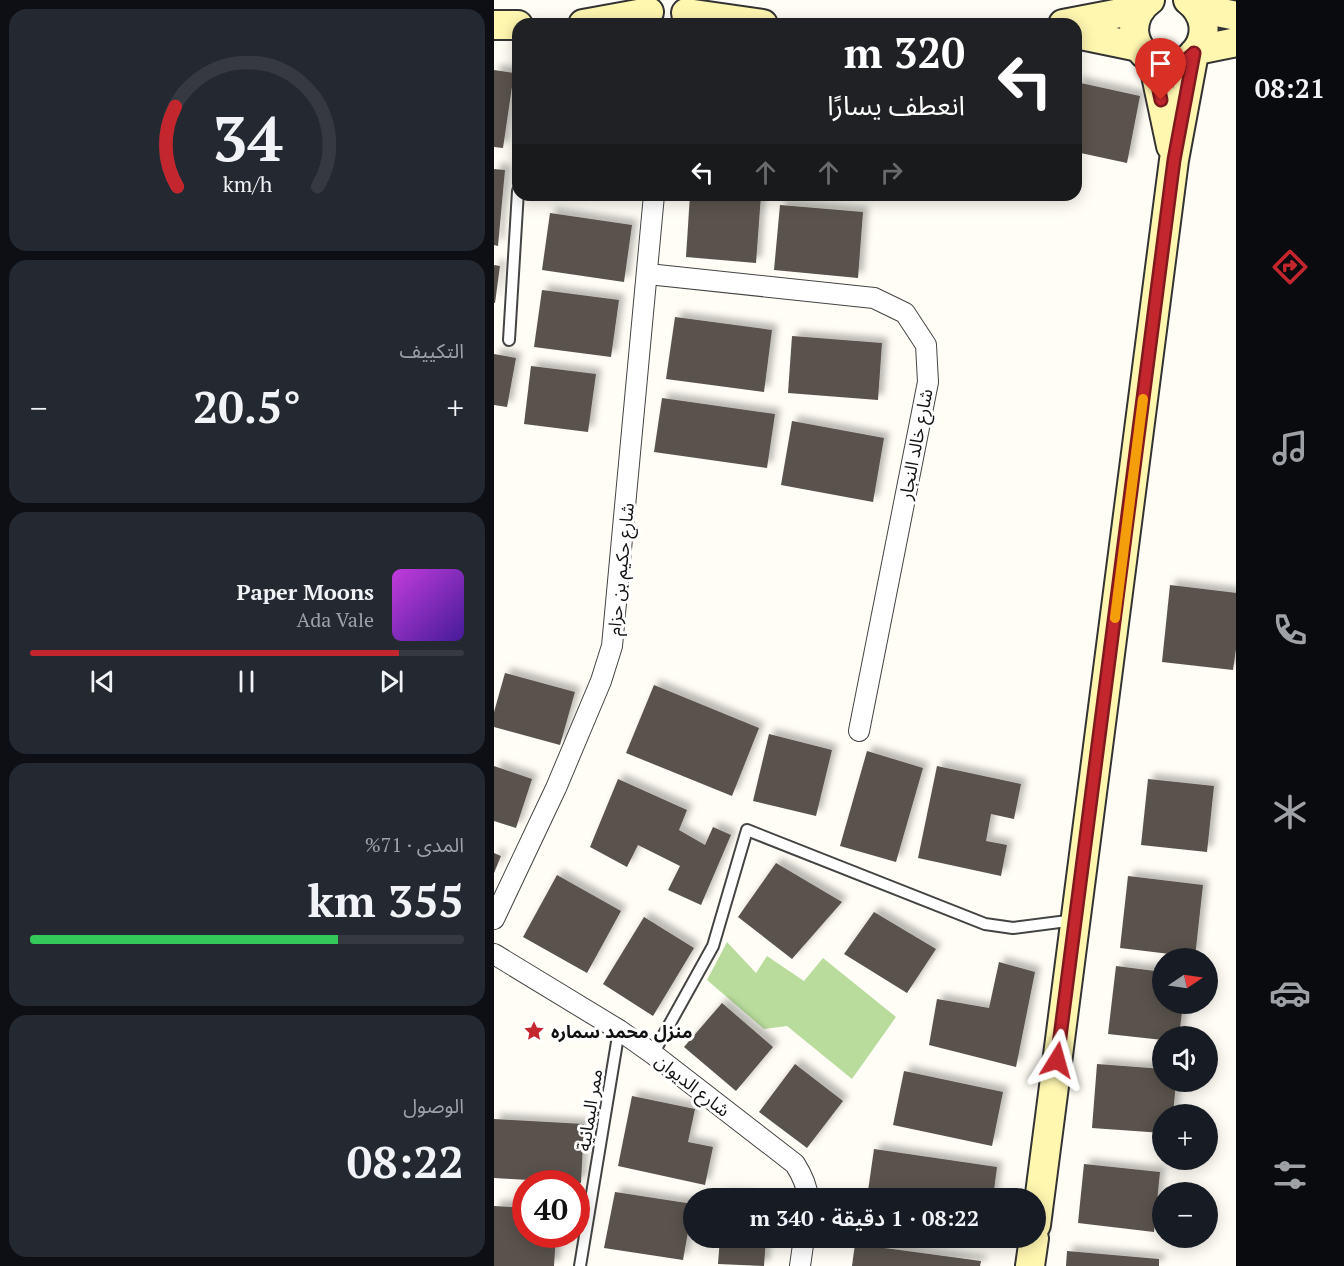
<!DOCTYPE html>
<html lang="ar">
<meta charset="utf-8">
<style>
body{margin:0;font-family:"PT Serif","Noto Sans Arabic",serif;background:#242831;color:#f1f3f6;direction:rtl;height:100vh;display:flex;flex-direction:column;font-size:22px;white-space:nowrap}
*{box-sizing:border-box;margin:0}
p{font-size:20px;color:#9ea1a6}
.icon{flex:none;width:33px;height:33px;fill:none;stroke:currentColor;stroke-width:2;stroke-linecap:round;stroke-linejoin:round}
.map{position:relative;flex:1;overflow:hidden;direction:ltr}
.panel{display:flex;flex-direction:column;gap:9px;padding:9px;background:#0d0f14;width:494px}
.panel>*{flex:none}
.top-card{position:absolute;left:18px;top:18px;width:570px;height:183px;border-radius:18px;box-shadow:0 3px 15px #0003;direction:rtl;background:#202124;color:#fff;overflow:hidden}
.needle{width:39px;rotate:77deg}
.tools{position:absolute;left:658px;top:948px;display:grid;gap:12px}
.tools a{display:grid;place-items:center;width:66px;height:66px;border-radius:50%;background:#171b24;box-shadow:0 3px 15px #0003;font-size:30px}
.speed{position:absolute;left:18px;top:1170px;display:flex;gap:12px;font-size:30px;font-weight:700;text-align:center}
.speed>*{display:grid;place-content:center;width:78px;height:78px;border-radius:50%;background:#171b24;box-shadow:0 3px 15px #0003;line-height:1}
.speed .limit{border:9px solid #d22;background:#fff;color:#111}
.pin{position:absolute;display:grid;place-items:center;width:51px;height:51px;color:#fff;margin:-62px -26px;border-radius:50% 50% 50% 0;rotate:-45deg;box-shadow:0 0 6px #0007}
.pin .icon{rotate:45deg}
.me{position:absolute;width:66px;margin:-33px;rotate:8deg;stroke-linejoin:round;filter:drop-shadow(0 0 4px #0008)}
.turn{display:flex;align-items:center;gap:21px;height:126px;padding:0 18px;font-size:27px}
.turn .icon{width:78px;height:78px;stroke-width:2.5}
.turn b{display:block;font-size:42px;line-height:51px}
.lanes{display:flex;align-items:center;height:57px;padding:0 18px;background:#0003;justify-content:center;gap:30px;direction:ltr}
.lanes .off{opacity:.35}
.big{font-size:45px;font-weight:600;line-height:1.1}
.panel .card{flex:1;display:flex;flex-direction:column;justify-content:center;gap:9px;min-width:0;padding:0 21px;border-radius:18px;background:#242831}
.panel .dial{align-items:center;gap:0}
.dial svg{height:156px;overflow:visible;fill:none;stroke:#363941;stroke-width:7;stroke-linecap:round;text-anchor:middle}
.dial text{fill:#f1f3f6;stroke:none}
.song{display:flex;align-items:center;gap:18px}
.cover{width:72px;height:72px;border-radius:9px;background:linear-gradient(135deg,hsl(290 70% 55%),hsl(260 70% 35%))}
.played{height:6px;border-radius:3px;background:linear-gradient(90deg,#c4262e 85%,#363941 85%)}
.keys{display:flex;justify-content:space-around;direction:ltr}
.heat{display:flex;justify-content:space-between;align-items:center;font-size:33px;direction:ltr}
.charge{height:9px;border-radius:4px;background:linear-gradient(90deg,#34c759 71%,#363941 0)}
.trip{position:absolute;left:189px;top:1188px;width:363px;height:60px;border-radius:30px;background:#171b24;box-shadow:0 3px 15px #0003;font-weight:600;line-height:60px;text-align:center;direction:rtl}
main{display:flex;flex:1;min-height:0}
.tabs{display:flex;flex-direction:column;width:108px;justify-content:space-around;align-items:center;background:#090b0e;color:#9ea1a6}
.tabs .icon{width:42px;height:42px}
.tabs .on{color:#c4262e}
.tabs b{font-size:27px;color:#f1f3f6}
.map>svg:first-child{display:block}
.forest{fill:#b9dc9c}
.building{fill:#5a524d;filter:url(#shadow)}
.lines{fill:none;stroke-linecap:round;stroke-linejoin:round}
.lane-casing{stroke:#444;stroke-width:14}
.street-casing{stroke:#444;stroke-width:22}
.secondary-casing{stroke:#333;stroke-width:32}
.lane{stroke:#fff;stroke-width:10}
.street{stroke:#fff;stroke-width:20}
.secondary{stroke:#fff6b0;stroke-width:28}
.route-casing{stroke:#7f191e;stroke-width:15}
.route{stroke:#c4262e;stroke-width:10}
.slow{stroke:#f59e0b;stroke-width:10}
.labels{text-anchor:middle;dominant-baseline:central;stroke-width:6;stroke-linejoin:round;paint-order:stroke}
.street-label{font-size:18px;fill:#111;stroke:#fff}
.poi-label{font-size:18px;font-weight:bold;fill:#111;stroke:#fff;text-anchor:start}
</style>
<main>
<nav class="tabs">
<b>08:21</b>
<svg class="icon on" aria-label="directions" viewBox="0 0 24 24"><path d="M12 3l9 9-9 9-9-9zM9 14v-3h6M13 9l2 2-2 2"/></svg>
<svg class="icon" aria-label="music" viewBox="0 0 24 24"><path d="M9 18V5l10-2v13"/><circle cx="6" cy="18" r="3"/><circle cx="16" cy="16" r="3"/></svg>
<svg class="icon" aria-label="phone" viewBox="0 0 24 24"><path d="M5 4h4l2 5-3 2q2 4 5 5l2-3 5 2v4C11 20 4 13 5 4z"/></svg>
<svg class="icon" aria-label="climate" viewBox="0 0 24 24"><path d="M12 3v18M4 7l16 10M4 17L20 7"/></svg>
<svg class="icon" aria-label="car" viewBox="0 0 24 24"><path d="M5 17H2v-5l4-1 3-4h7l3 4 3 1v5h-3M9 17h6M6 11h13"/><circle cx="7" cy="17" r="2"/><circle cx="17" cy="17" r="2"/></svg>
<svg class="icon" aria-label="filters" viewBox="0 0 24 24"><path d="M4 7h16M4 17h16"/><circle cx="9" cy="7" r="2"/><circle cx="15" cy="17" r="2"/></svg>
</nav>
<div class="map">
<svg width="743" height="1266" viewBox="0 0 743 1266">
<defs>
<filter id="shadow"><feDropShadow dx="5.5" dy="-5.5" stdDeviation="3" flood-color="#0004"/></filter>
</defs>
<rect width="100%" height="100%" fill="#fffdf5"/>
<path class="forest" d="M 233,942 L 262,973 L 273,956 L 310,981 L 329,958 L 402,1017 L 358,1079 L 293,1026 L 270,1029 L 213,980 Z"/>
<g class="building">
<path d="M 0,70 L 20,73 L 9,148 L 0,147 Z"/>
<path d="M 582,82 L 646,96 L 633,163 L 582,152 Z"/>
<path d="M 0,169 L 11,170 L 4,246 L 0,245 Z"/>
<path d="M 196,195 L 267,195 L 262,263 L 192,257 Z"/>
<path d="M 286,205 L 369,212 L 364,278 L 280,270 Z"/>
<path d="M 56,213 L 138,225 L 130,282 L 48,270 Z"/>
<path d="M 0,265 L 6,266 L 1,303 L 0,303 Z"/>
<path d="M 48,290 L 125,300 L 117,357 L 40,347 Z"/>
<path d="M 181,317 L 278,330 L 270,392 L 172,379 Z"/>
<path d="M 298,336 L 388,343 L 384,400 L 294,393 Z"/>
<path d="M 0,354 L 22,358 L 13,407 L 0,405 Z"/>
<path d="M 37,366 L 102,374 L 94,432 L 30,424 Z"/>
<path d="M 168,398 L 281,414 L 273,468 L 160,452 Z"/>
<path d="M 298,421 L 390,438 L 379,502 L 287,485 Z"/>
<path d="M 676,585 L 743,593 L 743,642 L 739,670 L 668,662 Z"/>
<path d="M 11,673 L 81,692 L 66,745 L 0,727 L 0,712 Z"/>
<path d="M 160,685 L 265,728 L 238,796 L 132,753 Z"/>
<path d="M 275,734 L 338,750 L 322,816 L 259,801 Z"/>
<path d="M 373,751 L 429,768 L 402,862 L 346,846 Z"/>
<path d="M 0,766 L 38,779 L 22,828 L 0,821 Z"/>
<path d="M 443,766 L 527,784 L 520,819 L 497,814 L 492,841 L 513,845 L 507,876 L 424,858 Z"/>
<path d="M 124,779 L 193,810 L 185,830 L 211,845 L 219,827 L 237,835 L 207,905 L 174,890 L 186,866 L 144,845 L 133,867 L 96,847 Z"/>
<path d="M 654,779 L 720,786 L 713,852 L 647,845 Z"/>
<path d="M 0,853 L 7,856 L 0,873 Z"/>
<path d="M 282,863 L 348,902 L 298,959 L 244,917 Z"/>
<path d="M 63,875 L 127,911 L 93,973 L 29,937 Z"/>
<path d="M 634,876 L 709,885 L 701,957 L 626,948 Z"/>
<path d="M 380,912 L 442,949 L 413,993 L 350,954 Z"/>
<path d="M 150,917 L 200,948 L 159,1016 L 109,984 Z"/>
<path d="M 505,962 L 541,972 L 522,1067 L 435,1045 L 443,999 L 495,1008 Z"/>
<path d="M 622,966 L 669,972 L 669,1004 L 689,1004 L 685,1036 L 669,1036 L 669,1040 L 614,1034 Z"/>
<path d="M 228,1003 L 279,1047 L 242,1091 L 190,1047 Z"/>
<path d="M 301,1064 L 349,1101 L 313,1148 L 265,1112 Z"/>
<path d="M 603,1064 L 669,1069 L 669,1082 L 682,1082 L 679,1114 L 669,1114 L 669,1133 L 598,1128 Z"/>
<path d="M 410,1071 L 509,1092 L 498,1146 L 399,1125 Z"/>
<path d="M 138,1096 L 201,1109 L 194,1142 L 219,1147 L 211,1185 L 124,1166 Z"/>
<path d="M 0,1119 L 90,1124 L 87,1183 L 0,1178 Z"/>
<path d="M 380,1149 L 503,1167 L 499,1198 L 373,1198 Z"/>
<path d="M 590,1164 L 666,1172 L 660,1232 L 584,1223 Z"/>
<path d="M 121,1192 L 199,1204 L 189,1260 L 110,1248 Z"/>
<path d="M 229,1195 L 259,1197 L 259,1198 L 229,1198 Z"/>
<path d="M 0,1206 L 32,1208 L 32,1234 L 62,1234 L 60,1266 L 0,1266 Z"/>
<path d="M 226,1238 L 272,1238 L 270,1266 L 224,1264 Z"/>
<path d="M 468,1238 L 494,1238 L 493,1242 Z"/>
<path d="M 361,1244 L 487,1261 L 486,1266 L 358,1266 Z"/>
<path d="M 573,1251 L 665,1259 L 665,1266 L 572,1266 Z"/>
</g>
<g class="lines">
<g class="lane-casing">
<g id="lane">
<path d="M 15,340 L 24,191"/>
<path d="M 159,1054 L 219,946 L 253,830 L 491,924 L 519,928 L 581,920"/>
<path d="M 86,1266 L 125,1030"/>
</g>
</g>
<g class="street-casing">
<g id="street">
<path d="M 154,274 L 380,298 L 411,313 L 432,345 L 434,382 L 365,731"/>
<path d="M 0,919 L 62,788 L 107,681 L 118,646 L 160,195"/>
<path d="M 0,954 L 125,1030 L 159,1054 L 301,1164 C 308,1175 313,1185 314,1198"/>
<path d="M 306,1266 L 310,1238"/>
</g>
</g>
<g class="secondary-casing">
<g id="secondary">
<path d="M 656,0 C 646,7 640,18 640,31 C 641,42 646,52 656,58 C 693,84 732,29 694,0"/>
<path d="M 703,8 L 743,16"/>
<path d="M 192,13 L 269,24"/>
<path d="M 89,24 L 155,12"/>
<path d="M 569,24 L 647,9"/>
<path d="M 0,25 L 24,25"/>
<path d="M 582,34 L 645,47"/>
<path d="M 703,50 L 743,42"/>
<path d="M 659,61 L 677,146"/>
<path d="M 542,1225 L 680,160 L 700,53"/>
<path d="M 536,1266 L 540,1238"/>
</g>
</g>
<use href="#lane" class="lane"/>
<use href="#street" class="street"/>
<use href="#secondary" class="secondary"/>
</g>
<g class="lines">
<g class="route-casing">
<path id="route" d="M 563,1060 L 680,160 L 700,53 C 689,65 674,66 659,61 L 667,100"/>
</g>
<use href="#route" class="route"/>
<path class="slow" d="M 621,618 L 649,399"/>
</g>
<defs>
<g id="sight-bare" transform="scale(1.62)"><path d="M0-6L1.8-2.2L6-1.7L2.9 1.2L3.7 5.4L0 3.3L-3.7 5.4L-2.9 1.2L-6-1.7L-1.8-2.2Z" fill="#c4262e" stroke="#fff" stroke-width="2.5" paint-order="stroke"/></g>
</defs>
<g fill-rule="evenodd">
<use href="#sight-bare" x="40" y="1031"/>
</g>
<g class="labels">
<g class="street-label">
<text transform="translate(421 444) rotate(-79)">شارع خالد النجار</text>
<text transform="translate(126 569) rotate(-84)">شارع حكيم بن حزام</text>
<text transform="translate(199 1085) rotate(38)">شارع الديوان</text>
<text transform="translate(95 1110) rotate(-81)">ممر اليمانية</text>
</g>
<g class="poi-label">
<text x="57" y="1031">منزل محمد سماره</text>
</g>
</g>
</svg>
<div class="tools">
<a><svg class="needle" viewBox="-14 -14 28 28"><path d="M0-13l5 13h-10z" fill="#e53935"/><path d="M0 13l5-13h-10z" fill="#9ea1a6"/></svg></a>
<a><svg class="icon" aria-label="sound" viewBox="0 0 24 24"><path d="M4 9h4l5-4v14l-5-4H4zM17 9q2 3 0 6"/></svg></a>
<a>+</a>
<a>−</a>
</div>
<div class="speed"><div class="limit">40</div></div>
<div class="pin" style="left:667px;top:100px;background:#d93025"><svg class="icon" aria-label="arrive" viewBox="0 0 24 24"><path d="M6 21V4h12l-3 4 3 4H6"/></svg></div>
<svg class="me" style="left:563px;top:1060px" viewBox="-20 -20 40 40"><path d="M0-17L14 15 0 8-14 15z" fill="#c4262e" stroke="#fff" stroke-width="4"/></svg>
<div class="trip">08:22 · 1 دقيقة · 340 m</div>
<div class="top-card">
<div class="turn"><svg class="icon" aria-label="left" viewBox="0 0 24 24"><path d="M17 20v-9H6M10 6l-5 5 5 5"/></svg><div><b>320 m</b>انعطف يسارًا</div></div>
<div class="lanes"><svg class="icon" aria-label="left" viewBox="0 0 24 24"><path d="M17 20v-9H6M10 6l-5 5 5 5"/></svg><svg class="icon off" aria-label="ahead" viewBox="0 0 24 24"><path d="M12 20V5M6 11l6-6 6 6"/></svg><svg class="icon off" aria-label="ahead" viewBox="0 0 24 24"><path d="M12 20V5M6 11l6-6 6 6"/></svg><svg class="icon off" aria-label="right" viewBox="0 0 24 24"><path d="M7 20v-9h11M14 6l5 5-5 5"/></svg></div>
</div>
</div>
<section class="panel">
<div class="card dial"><svg viewBox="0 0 100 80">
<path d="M14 69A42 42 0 1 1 86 69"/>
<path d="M14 69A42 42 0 0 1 13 28" stroke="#c4262e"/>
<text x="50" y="56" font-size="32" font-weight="700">34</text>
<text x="50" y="72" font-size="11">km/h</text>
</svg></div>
<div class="card"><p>التكييف</p>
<div class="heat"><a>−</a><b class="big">20.5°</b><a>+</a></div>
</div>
<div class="card">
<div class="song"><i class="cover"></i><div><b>Paper Moons</b><p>Ada Vale</p></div></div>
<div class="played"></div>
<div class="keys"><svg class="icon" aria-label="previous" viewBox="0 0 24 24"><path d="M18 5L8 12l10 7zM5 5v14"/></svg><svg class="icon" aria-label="pause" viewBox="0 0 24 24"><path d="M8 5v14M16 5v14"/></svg><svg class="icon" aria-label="next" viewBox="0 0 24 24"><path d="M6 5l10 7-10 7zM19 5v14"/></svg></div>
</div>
<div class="card"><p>المدى · 71%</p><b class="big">355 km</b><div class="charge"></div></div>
<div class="card"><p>الوصول</p><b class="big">08:22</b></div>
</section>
</main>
